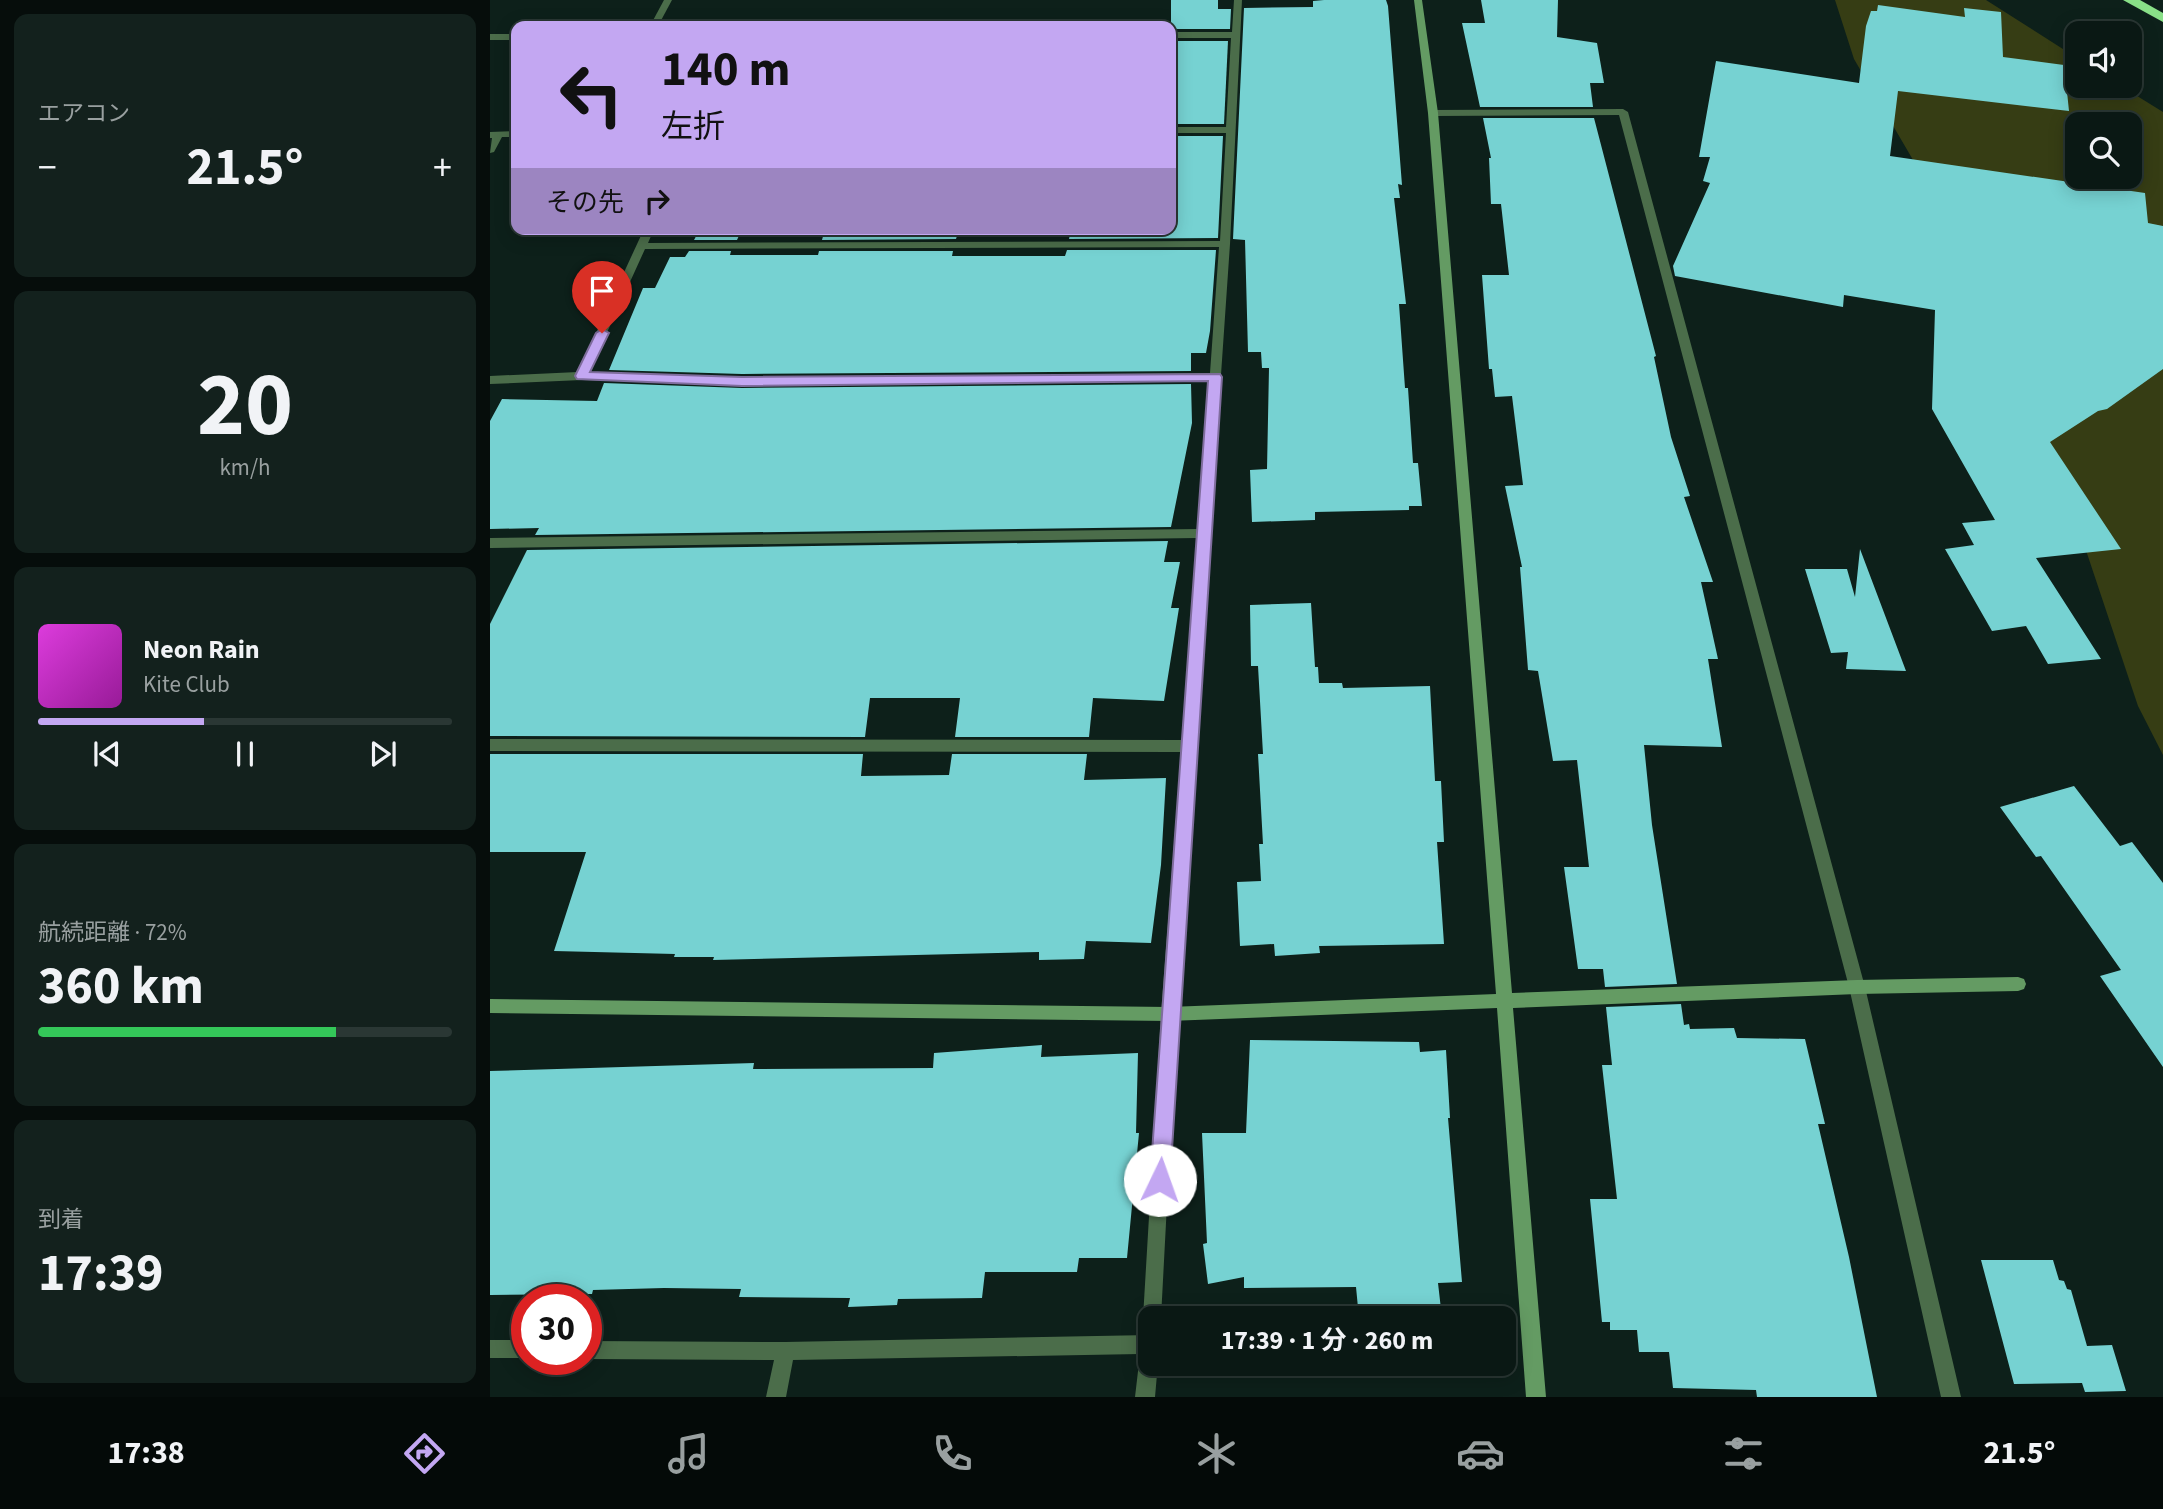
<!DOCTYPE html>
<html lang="ja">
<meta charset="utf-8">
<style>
body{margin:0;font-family:"Source Sans 3","Noto Sans JP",sans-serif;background:#13211d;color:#f1f3f6;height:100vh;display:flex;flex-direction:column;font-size:26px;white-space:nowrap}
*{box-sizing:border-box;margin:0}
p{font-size:23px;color:#99a0a0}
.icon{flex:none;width:38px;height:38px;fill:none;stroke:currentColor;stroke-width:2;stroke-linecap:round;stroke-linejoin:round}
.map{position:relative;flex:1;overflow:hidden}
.details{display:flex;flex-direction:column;gap:14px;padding:14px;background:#060d0b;width:490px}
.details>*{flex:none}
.guide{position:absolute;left:21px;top:21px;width:665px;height:214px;border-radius:14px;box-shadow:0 4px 18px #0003,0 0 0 2px #2a3734;background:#c3a7f2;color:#111;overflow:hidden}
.controls{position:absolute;left:1575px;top:21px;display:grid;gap:14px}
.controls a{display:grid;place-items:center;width:77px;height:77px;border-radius:14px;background:#0a1814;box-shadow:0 4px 18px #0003,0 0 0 2px #2a3734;font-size:35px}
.speed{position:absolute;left:21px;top:1284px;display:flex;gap:14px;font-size:35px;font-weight:700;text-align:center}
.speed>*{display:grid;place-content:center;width:91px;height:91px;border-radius:50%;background:#0a1814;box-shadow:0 4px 18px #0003,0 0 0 2px #2a3734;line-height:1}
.speed .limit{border:10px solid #d22;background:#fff;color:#111}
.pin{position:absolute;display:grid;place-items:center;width:60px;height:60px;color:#fff;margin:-72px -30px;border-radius:50% 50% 50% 0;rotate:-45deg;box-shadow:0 0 7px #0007}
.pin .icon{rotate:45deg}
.me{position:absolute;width:77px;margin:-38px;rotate:3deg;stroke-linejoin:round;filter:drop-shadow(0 0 5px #0008)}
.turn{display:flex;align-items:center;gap:24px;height:147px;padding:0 35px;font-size:32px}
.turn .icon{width:91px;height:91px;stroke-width:2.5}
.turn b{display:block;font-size:49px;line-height:60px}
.then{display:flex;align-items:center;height:66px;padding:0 35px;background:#0003;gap:14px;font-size:26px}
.big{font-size:52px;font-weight:700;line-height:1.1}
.details .widget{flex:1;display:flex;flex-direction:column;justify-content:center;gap:10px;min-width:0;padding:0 24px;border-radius:14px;background:#13211d}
.details .dial{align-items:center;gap:0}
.dial b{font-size:91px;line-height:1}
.song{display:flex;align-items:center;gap:21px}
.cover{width:84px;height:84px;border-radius:10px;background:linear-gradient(135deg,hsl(300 70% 55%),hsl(300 70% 35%))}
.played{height:7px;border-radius:4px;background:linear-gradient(90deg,#c3a7f2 40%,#2a3734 40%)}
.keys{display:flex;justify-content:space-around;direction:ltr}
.heat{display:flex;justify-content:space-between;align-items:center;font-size:38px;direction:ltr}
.charge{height:10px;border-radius:5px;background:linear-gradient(90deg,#34c759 72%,#2a3734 0)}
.trip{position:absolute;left:648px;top:1306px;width:378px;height:70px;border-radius:14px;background:#0a1814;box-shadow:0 4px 18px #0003,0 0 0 2px #2a3734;font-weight:700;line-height:70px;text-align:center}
.tab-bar{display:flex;height:112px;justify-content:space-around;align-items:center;background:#040a08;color:#99a0a0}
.tab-bar .icon{width:49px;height:49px}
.tab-bar .current{color:#c3a7f2}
.tab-bar b{font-size:32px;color:#f1f3f6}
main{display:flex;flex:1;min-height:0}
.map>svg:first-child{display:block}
.green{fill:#363d14;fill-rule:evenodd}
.building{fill:#76d2d2}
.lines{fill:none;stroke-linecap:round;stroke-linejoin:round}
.street{fill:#4b6d4a;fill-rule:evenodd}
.secondary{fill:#649b63;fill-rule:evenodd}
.highway{fill:#89e088;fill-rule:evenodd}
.route{fill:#c3a7f2;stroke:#7f6d9d;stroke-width:2}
</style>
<main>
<section class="details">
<div class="widget"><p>エアコン</p>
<div class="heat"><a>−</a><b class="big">21.5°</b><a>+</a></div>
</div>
<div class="widget dial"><b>20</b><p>km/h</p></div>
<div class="widget">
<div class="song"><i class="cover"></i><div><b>Neon Rain</b><p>Kite Club</p></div></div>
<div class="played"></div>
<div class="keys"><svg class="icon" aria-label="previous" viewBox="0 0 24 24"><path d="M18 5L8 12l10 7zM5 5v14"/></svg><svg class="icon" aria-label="pause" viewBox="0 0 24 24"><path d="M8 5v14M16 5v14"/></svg><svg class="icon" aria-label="next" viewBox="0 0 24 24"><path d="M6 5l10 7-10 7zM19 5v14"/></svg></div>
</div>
<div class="widget"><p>航続距離 · 72%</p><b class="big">360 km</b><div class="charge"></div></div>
<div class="widget"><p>到着</p><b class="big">17:39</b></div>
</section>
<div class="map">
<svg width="1673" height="1397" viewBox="0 0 1673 1397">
<rect width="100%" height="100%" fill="#0d201a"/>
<path class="green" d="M 1345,0 L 1496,0 L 1587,58 L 1587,86 L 1631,86 L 1673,112 L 1673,755 L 1648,706 L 1511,296 L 1433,177 L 1364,59 ZM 1587,124 L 1640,124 L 1640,177 L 1587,177 Z"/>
<g class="building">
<path d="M 681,0 L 728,0 L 728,9 L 741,9 L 740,29 L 681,29 Z"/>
<path d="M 834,0 L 896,0 L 898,6 L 912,185 L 908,184 L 910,198 L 904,198 L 916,304 L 909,304 L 915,388 L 918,388 L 923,463 L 928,463 L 932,506 L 919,506 L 919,510 L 825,512 L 825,520 L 762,522 L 760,470 L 777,469 L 779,368 L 772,368 L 771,352 L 758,352 L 755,240 L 743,239 L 754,8 L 823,7 L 823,1 Z"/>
<path d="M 991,0 L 1068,0 L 1067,37 L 1107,43 L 1114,83 L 1100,83 L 1103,107 L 990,107 L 972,23 L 995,23 Z"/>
<path d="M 1388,5 L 1475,17 L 1474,8 L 1511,12 L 1513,57 L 1574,65 L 1576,82 L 1579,111 L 1408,91 L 1400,156 L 1655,193 L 1658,223 L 1673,226 L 1673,369 L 1617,409 L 1608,411 L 1560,442 L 1631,549 L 1546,558 L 1611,659 L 1558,664 L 1536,626 L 1502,631 L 1455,549 L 1484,545 L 1472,523 L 1505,520 L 1442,409 L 1445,310 L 1354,295 L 1353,307 L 1185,276 L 1183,266 L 1220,183 L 1213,181 L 1220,157 L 1209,157 L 1226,61 L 1369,83 L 1376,26 L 1381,11 L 1387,11 Z"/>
<path d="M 681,41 L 738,41 L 734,124 L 681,124 Z"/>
<path d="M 993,118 L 1104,118 L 1166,356 L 1164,357 L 1181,437 L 1200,496 L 1194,497 L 1223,582 L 1211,582 L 1228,659 L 1218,659 L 1232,747 L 1154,745 L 1162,825 L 1187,984 L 1115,987 L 1113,969 L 1088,969 L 1074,867 L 1099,867 L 1087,760 L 1063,761 L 1048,671 L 1038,670 L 1030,567 L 1032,567 L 1015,486 L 1033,485 L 1022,396 L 1005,397 L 1002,369 L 999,369 L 992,275 L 1019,275 L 1011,204 L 1001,204 L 999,158 L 1001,158 Z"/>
<path d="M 681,136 L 733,136 L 728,238 L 579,239 L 581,229 L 681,229 Z"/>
<path d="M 210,229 L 252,229 L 247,240 L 204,240 Z"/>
<path d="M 335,229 L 469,229 L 466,239 L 332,240 Z"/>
<path d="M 577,250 L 726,250 L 720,331 L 716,353 L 701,353 L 701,371 L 252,374 L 119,370 L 153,288 L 165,288 L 180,257 L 195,257 L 199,251 L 241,251 L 240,255 L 328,255 L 329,251 L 463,251 L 462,256 L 575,256 Z"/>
<path d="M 114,383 L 252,388 L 701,384 L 702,423 L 681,527 L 45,535 L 49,528 L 0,529 L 0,421 L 12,399 L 107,401 Z"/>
<path d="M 678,541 L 674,562 L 690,562 L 681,608 L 689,608 L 674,701 L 603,698 L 599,737 L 465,737 L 470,698 L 380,698 L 375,737 L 0,736 L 0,624 L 37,550 Z"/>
<path d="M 1370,549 L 1416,671 L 1356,669 L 1358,652 L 1341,653 L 1315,569 L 1357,569 L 1365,597 Z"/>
<path d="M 821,603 L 825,667 L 828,667 L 829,683 L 852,683 L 853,688 L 940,686 L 945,781 L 951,781 L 954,842 L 947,842 L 954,944 L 829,946 L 830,953 L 785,956 L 784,944 L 750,946 L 747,882 L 771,881 L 769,844 L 773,844 L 768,754 L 773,754 L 768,666 L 761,666 L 760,605 Z"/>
<path d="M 0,754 L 373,754 L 371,776 L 459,775 L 462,754 L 597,754 L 594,780 L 676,778 L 671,865 L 661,943 L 596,941 L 594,959 L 549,960 L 549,952 L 223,960 L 224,957 L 184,957 L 185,954 L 64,951 L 96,852 L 0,852 Z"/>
<path d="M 1584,786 L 1630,846 L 1642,842 L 1673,883 L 1673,1067 L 1610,976 L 1631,970 L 1551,856 L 1546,857 L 1510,807 Z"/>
<path d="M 1191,1004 L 1194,1025 L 1199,1024 L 1200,1029 L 1244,1028 L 1247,1038 L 1315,1039 L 1335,1124 L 1328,1124 L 1359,1257 L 1387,1397 L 1267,1397 L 1266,1390 L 1183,1388 L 1179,1352 L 1149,1352 L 1147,1330 L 1120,1330 L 1120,1322 L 1112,1322 L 1100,1199 L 1127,1199 L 1112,1065 L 1122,1065 L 1116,1007 Z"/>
<path d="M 760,1040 L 929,1042 L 930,1052 L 956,1050 L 960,1118 L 958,1118 L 972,1282 L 948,1283 L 952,1318 L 869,1318 L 866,1287 L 754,1288 L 754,1277 L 718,1284 L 713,1244 L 717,1243 L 712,1133 L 756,1133 Z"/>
<path d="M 552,1045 L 551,1057 L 648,1053 L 646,1133 L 649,1133 L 637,1258 L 589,1258 L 587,1272 L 495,1272 L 492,1298 L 408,1299 L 407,1305 L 358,1307 L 360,1298 L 249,1297 L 251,1289 L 174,1288 L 103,1290 L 102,1294 L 0,1295 L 0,1071 L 264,1063 L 263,1069 L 443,1068 L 444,1053 Z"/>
<path d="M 1491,1260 L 1563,1260 L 1569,1280 L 1574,1281 L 1577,1289 L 1581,1290 L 1597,1346 L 1622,1345 L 1636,1391 L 1595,1392 L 1592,1383 L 1524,1384 Z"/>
<path d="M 873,1363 L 958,1363 L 958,1367 L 874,1375 Z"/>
</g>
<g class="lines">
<g class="street">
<path d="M 174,0 L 182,0 L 168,26 L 160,26 Z"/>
<path d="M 744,0 L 752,0 L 740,244 L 687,1014 L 671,1318 L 660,1318 L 660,1326 L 655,1325 L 653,1318 L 671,1014 L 691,752 L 0,751 L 0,739 L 692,740 L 707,538 L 0,548 L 0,538 L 708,529 L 719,381 L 252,385 L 92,380 L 0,384 L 0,376 L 88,372 L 154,229 L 164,229 L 158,243 L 730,241 L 736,133 L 681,133 L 681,127 L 736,127 L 741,38 L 681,38 L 681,32 L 742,32 ZM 729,247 L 720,373 L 252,377 L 99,372 L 155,249 Z"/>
<rect x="0" y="34" width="26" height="6"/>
<path d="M 1133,109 L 1138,112 L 1375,987 L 1471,1397 L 1451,1397 L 1359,987 L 1129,115 L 943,116 L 938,113 L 943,110 Z"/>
<path d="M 26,131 L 26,137 L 12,137 L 4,152 L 0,153 L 2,138 L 0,138 L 0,132 Z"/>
<path d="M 660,1335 L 660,1363 L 668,1363 L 665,1397 L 645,1397 L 650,1354 L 303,1360 L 296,1397 L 276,1397 L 284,1360 L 96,1359 L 96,1341 L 295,1342 Z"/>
<rect x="0" y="1340" width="37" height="18"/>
</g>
<path class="secondary" d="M 924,0 L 932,0 L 948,113 L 1022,993 L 1367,980 L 1528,977 L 1534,979 L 1536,984 L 1534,989 L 1528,991 L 1367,994 L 1023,1008 L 1056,1397 L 1036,1397 L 1007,1008 L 679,1021 L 0,1013 L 0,999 L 679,1007 L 1006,994 L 938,113 Z"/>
<path class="highway" d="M 1633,0 L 1650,0 L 1673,13 L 1673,22 Z"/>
</g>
<path class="route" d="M 112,329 L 119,333 L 100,372 L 252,377 L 730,374 L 732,377 L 680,1180 L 677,1186 L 670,1189 L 662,1186 L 660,1180 L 718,381 L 252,386 L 87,379 L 85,376 L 106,333 Z"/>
</svg>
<div class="controls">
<a><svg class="icon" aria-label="sound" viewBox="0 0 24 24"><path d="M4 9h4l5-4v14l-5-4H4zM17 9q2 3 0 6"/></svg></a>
<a><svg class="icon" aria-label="search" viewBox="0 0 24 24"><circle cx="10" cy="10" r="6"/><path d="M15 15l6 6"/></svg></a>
</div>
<div class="speed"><div class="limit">30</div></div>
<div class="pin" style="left:112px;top:333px;background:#d93025"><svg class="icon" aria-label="arrive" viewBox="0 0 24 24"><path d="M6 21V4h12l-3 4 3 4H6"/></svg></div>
<svg class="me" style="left:670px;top:1180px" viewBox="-20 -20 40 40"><circle r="19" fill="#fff"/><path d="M0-13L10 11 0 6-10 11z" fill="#c3a7f2"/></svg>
<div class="trip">17:39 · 1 分 · 260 m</div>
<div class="guide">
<div class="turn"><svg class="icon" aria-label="left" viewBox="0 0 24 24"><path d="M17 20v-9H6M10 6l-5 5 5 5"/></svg><div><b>140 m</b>左折</div></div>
<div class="then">その先<svg class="icon" aria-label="right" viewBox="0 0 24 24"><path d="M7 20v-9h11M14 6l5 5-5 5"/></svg></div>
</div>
</div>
</main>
<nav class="tab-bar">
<b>17:38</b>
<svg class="icon current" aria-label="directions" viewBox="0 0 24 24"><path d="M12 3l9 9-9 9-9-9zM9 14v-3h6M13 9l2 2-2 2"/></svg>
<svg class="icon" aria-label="music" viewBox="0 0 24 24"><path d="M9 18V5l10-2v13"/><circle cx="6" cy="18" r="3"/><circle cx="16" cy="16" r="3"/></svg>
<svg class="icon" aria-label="phone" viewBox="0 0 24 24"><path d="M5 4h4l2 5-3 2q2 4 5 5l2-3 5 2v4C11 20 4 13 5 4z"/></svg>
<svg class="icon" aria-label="climate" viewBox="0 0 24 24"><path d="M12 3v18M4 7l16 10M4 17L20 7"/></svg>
<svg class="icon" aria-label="car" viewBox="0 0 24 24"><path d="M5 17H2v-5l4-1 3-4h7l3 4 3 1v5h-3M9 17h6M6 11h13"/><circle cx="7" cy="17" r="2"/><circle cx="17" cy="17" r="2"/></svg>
<svg class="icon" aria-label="filters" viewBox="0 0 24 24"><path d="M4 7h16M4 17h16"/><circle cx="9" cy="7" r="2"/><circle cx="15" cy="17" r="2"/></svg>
<b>21.5°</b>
</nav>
